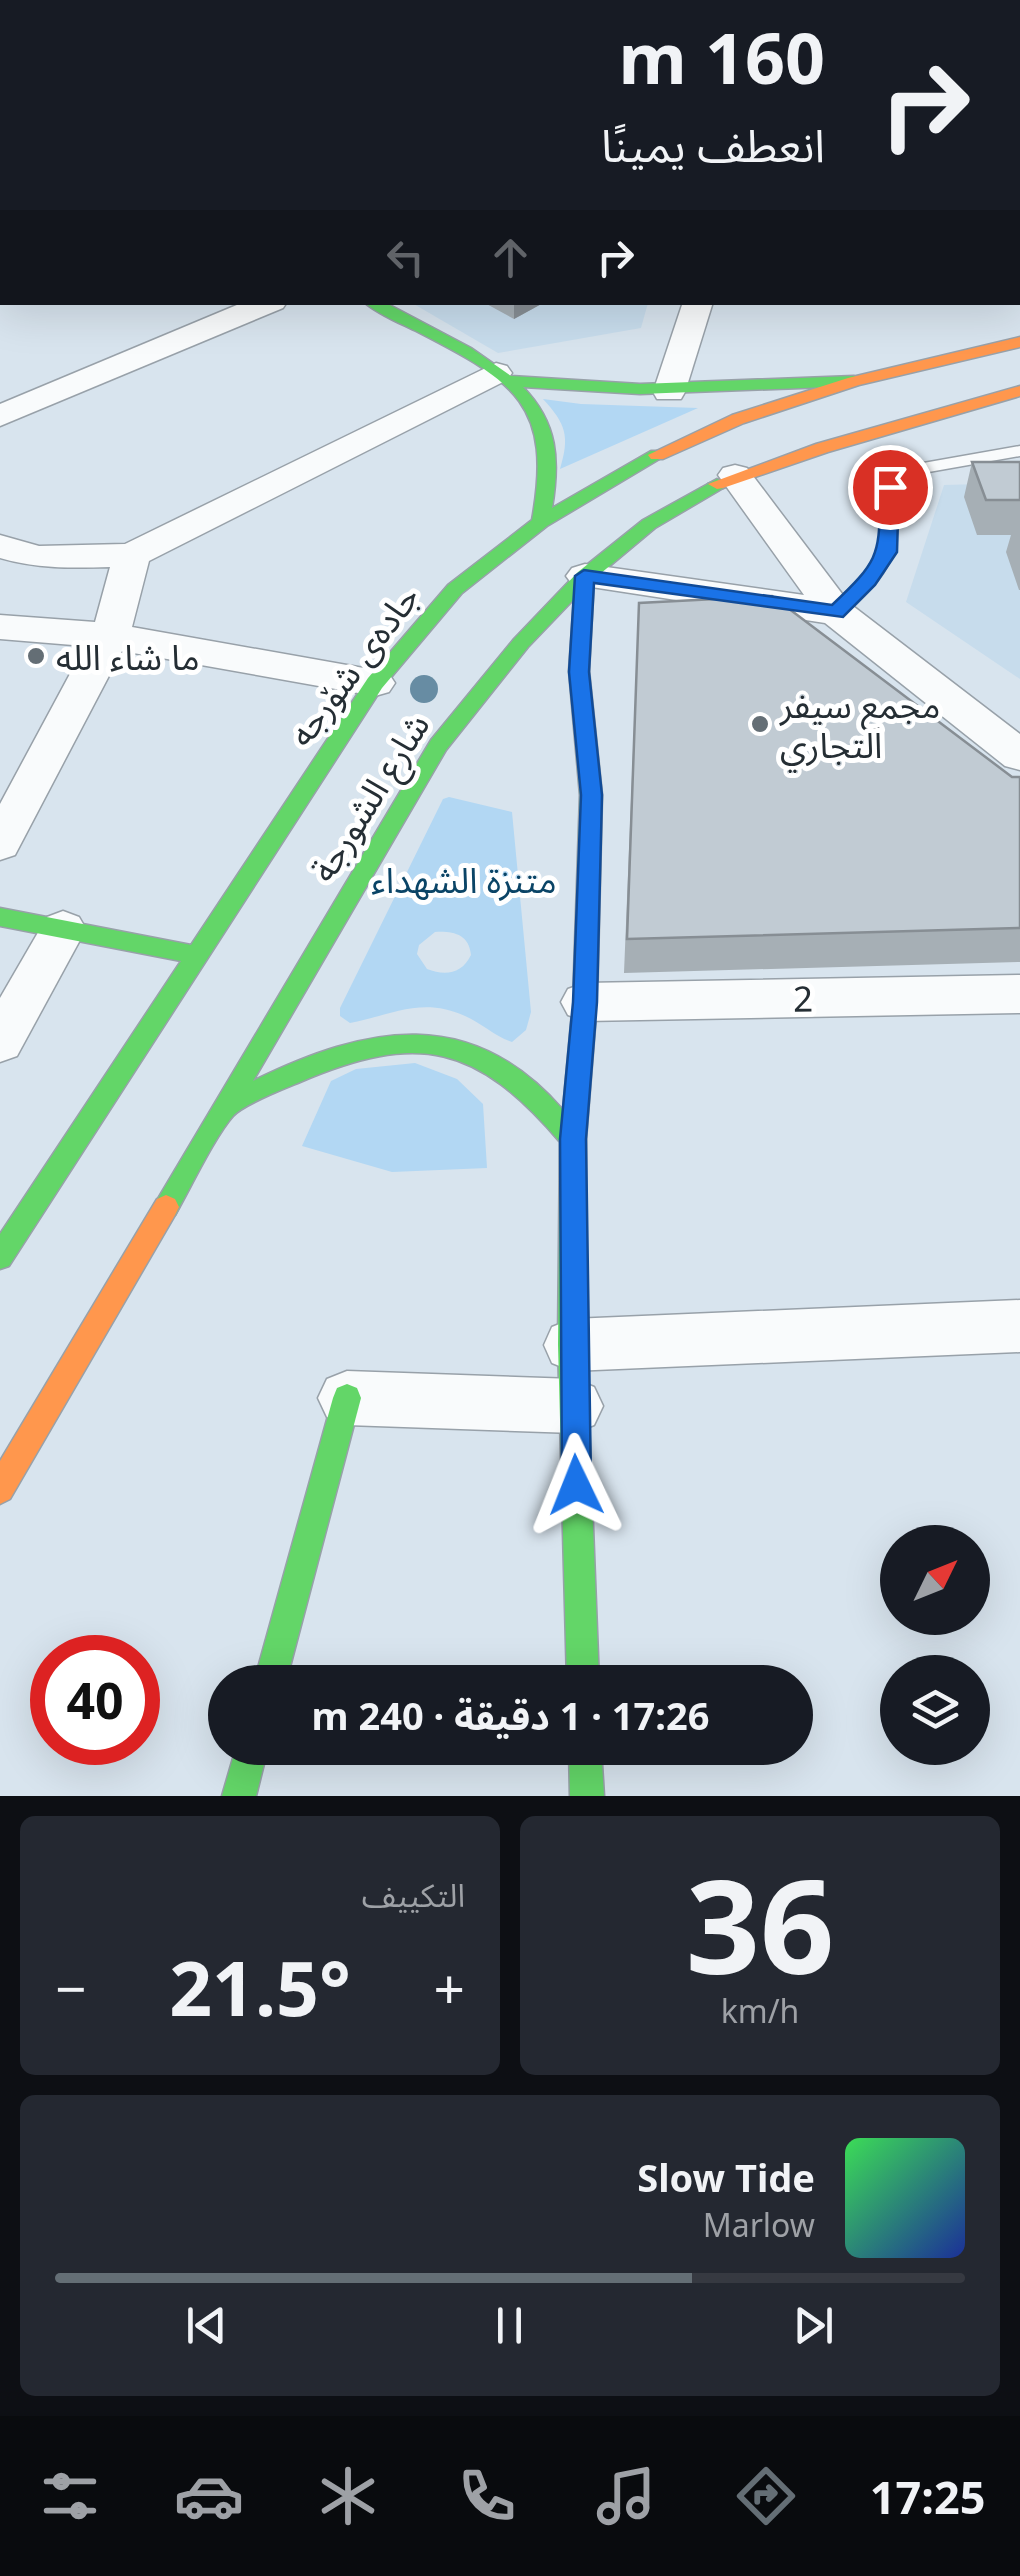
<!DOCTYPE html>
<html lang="ar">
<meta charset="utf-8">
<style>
body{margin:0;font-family:"Noto Sans","Noto Sans Arabic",sans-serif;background:#242831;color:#f1f3f6;direction:rtl;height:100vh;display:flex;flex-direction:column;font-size:38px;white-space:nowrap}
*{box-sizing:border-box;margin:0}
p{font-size:32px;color:#9ea1a6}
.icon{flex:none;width:55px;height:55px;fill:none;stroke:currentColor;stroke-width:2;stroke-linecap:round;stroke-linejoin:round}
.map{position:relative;height:1796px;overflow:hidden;direction:ltr}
.panel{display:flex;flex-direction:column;gap:20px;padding:20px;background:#0d0f14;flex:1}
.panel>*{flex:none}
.top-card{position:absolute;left:0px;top:0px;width:1020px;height:305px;box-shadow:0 10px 40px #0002;direction:rtl;background:#171b24;color:#f1f3f6;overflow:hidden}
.needle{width:65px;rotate:47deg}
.fabs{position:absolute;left:880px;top:1525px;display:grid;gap:20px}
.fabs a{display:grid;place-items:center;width:110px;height:110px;border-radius:50%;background:#171b24;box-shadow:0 10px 40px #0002;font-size:50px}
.speed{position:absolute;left:30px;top:1635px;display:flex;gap:20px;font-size:50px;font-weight:700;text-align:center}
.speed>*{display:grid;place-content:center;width:130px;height:130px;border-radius:50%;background:#171b24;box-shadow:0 10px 40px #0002;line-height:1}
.speed .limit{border:15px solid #d22;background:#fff;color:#111}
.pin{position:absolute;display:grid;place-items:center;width:85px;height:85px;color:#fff;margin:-42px;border:5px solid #fff;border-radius:50%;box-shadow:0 2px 10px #0007}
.me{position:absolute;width:110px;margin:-55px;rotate:358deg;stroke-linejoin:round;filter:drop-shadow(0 0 8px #0008)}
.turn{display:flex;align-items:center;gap:35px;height:210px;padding:0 30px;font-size:45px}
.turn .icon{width:130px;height:130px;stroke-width:2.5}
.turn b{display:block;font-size:70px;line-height:85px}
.lanes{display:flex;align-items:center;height:95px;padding:0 30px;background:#0003;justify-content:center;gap:50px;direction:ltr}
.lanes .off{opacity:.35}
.big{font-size:75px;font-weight:700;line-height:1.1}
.panel .widget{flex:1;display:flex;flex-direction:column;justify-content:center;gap:15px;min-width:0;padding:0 35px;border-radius:15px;background:#242831}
.panel .dial{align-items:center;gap:0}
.dial b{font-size:130px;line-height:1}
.song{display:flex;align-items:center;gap:30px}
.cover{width:120px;height:120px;border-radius:15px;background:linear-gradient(135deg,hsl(130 70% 55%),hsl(230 70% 35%))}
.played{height:10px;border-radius:5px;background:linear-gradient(90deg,#646e75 70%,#363941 70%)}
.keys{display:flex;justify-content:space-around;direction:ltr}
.heat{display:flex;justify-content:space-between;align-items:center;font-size:55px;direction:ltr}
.panel .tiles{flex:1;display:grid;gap:20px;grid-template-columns:1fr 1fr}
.widget:last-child{grid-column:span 2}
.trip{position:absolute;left:208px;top:1665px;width:605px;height:100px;border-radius:50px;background:#171b24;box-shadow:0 10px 40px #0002;font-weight:700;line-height:100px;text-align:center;direction:rtl}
.tabs{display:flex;height:160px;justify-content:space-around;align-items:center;background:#090b0e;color:#9ea1a6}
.tabs .icon{width:70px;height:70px}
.tabs .active{color:#646e75}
.tabs b{font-size:45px;color:#f1f3f6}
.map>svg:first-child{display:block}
.built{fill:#c7dcec}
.green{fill:#b2d7f3;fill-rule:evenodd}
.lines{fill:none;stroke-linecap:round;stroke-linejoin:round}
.lane-casing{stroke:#98a1a9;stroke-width:3}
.street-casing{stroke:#98a1a9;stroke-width:3}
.fast-casing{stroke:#98a1a9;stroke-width:3}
.slow-casing{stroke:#98a1a9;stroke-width:3}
.jam-casing{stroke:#98a1a9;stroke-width:3}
.lane{fill:#f9fbfc;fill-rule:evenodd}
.street{fill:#f9fbfc;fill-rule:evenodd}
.fast{fill:#63d668;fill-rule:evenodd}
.slow{fill:#ff974d;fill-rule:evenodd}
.jam{fill:#b3261e;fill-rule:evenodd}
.tree{fill:#678ca3}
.wall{fill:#a6afb5}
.shaded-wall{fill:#878e94}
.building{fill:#c1cbd3;stroke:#878e94;stroke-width:2.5}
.route{fill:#1a73e8;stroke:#114b97;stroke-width:2.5}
.poi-dot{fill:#646e75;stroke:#fff;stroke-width:4}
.labels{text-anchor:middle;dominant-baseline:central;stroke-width:10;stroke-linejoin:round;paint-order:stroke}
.poi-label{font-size:35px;fill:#252e34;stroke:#fff;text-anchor:start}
.street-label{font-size:35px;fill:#252e34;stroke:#fff}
.park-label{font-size:35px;fill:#0a4466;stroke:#fff}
</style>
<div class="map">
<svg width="1020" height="1796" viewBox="0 0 1020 1796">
<rect width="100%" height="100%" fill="#d8e4ee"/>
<g class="built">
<path d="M 412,303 L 648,303 L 641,328 L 498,353 Z"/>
<path d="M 1020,483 L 1020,679 L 906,602 L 944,485 Z"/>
</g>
<g class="green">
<path d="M 543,399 L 581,404 L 698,408 L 560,469 C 570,436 566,424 543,399 Z"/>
<path d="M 449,797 L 512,812 L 531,1012 L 526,1030 L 512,1042 C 496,1037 481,1023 465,1016 C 422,996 391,1015 350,1023 L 340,1016 L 340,1008 L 443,799 ZM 435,932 C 453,931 469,934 471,955 C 462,974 445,976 427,969 L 417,954 L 419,945 Z"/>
<path d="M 415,1063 L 457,1079 L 483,1104 L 487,1168 L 392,1172 L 302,1146 L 331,1081 L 356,1069 Z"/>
</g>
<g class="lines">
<g class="lane-casing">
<g id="lane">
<path d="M 1018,158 L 1020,158 L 1020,167 L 1018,166 Z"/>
<rect x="1018" y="245" width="2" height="9"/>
<path d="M 1020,446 L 1020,456 L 923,473 L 899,489 C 896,561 896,566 843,616 L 829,616 L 829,608 L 862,577 L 878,552 L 884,483 L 912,465 Z"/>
</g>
</g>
<g class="street-casing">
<g id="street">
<path d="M 93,0 L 120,0 L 122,2 L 95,2 Z"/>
<path d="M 337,0 L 364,0 L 366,2 L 339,2 Z"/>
<path d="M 595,0 L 624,0 L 626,2 L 597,2 Z"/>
<path d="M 833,0 L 860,0 L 862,2 L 835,2 Z"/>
<rect x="1018" y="52" width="2" height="15"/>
<path d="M 244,302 L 287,302 L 283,308 L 0,426 L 0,404 Z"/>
<path d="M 683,302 L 713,302 L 685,392 L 681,399 L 657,399 L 653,392 Z"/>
<path d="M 496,363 L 507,366 L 512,373 L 507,380 L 149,561 L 132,627 L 375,670 L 389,674 L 395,683 L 389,692 L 375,696 L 122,651 L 15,855 L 0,860 L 0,804 L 85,646 L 0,639 L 0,615 L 95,622 L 110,567 C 71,568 38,569 0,558 L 0,535 L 39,546 L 125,544 Z"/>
<path d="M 735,465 L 747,468 L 849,603 L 1020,734 L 1020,770 L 1005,766 L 825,623 L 572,584 L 566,576 L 572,568 L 585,564 L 804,595 L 718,475 L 723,468 Z"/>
<path d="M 63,911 L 79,917 L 86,929 L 17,1056 L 0,1062 L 0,998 L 47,917 Z"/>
<path d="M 1020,975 L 1020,1013 L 585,1021 L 568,1015 L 561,1002 L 568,989 L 585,983 Z"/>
<path d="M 1020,1300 L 1020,1352 L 572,1371 L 552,1363 L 544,1345 L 552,1327 L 572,1319 Z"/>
<path d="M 347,1371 L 574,1379 L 594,1387 L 603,1406 L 594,1425 L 574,1433 L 347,1425 L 327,1417 L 318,1398 L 327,1379 Z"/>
</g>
</g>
<g class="fast-casing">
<g id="fast">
<path d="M 364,302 L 384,302 L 471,348 L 511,376 L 640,384 L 854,376 L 862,381 L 854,386 L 640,394 L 523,387 C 558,423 560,460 552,508 L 651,451 L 663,451 L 666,455 L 547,526 L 462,593 L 382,688 L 9,1266 L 0,1269 L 0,1234 L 181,961 L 0,926 L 0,908 L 191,945 L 368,678 L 448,585 L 532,520 C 553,404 515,382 418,332 C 400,323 379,315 364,302 Z"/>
<path d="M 717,479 L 726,484 L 723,488 L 655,528 L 594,579 L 589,671 L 602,795 L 597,1002 L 586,1139 L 586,1345 L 599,1682 L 567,1682 L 558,1345 L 560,1142 C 477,1045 419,1031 300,1082 C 283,1089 244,1104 233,1116 C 215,1136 190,1189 175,1215 L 166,1219 L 157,1215 L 153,1207 L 431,740 L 514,639 L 578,572 L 643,520 ZM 574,599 L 569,671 L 580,795 L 573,1002 L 563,1110 C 471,1004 367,1025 253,1081 L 446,750 L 528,647 Z"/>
<path d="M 347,1384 L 357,1388 L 361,1398 L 286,1682 L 254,1682 L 333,1398 L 337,1388 Z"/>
<path d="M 236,1748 L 268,1748 L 256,1796 L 222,1796 Z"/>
<path d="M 569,1748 L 601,1748 L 604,1796 L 570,1796 Z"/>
</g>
</g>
<g class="slow-casing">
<g id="slow">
<path d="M 1020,337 L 1020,347 L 859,385 L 744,423 L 663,459 L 651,459 L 648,455 L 732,415 L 848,378 Z"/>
<path d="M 1020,386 L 1020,396 L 828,452 L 723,488 L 717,489 L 708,484 L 816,444 Z"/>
<path d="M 166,1195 L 175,1199 L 179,1207 L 175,1215 L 10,1499 L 0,1504 L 0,1461 L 157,1199 Z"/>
</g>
</g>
<g class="jam-casing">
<path id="jam" d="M 0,89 L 2,90 L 2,99 L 0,98 Z"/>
</g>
<use href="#lane" class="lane"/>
<use href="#street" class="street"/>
<use href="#fast" class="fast"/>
<use href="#slow" class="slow"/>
<use href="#jam" class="jam"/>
</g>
<circle class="tree" cx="424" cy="689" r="14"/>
<g class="wall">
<path d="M 483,302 L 545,302 L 514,319 Z"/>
<path d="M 972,462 L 1020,462 L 1020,590 L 1019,590 L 1006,552 L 1011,535 L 977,535 L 964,497 Z"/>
<path d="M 639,603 L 1012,777 L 1020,777 L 1020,962 L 624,973 Z"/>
</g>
<path class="shaded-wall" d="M 514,302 L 545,302 L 514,319 Z"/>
<g class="building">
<path d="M 972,462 L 1020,462 L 1020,500 L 986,500 Z"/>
<path d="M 772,596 L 1012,777 L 1020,777 L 1020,928 L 627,939 L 639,603 Z"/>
</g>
<path class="route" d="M 890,481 L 899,487 L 897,552 L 875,585 L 843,617 L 594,583 L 589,672 L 602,795 L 597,1002 L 586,1139 L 591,1485 L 587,1495 L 576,1500 L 566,1495 L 562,1485 L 560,1139 L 573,1002 L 581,795 L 569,672 L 575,576 L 584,570 L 832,605 C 883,557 878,555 881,487 Z"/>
<g class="poi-dot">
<circle cx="36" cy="656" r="10"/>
<circle cx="760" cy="724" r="10"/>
</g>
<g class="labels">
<g class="poi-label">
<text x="56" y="656">ما شاء الله</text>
<text x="780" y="704">مجمع سيفر<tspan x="780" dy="40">التجاري</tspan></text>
</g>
<g class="street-label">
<text transform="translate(353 665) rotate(-53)">جادەی شۆرجە</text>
<text transform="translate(369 797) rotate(-58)">شارع الشورجة</text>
<text transform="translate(803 998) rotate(-1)">2</text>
</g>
<g class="park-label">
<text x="464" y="879">متنزة الشهداء</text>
</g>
</g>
</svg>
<div class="fabs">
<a><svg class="needle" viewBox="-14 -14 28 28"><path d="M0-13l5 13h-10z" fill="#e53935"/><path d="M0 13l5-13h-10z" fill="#9ea1a6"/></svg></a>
<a><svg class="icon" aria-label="layers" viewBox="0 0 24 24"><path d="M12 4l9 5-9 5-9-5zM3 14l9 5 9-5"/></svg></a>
</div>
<div class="speed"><div class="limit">40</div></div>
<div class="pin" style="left:890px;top:487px;background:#d93025"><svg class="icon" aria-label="arrive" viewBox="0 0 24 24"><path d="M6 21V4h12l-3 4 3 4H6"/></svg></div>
<svg class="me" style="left:576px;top:1485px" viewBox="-20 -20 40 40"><path d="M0-17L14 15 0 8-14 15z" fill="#1a73e8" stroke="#fff" stroke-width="4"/></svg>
<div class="trip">17:26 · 1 دقيقة · 240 m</div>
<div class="top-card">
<div class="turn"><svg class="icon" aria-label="right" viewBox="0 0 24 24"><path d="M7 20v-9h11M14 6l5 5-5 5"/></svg><div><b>160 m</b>انعطف يمينًا</div></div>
<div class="lanes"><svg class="icon off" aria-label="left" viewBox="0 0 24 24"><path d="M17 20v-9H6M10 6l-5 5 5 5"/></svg><svg class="icon off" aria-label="ahead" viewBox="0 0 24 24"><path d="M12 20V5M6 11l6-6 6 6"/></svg><svg class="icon" aria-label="right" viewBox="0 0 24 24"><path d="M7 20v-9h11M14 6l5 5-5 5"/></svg></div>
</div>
</div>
<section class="panel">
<div class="tiles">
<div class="widget dial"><b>36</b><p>km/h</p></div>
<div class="widget"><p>التكييف</p>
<div class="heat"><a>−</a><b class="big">21.5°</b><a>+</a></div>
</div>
<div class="widget">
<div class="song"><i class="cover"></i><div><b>Slow Tide</b><p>Marlow</p></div></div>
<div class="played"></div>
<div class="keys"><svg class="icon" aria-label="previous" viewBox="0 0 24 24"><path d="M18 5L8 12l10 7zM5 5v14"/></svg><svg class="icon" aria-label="pause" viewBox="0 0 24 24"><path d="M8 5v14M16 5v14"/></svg><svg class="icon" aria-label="next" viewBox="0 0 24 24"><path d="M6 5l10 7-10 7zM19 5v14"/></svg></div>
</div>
</div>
</section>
<nav class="tabs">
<b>17:25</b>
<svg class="icon active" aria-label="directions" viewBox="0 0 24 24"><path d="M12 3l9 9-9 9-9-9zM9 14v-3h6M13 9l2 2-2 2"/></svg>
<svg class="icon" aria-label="music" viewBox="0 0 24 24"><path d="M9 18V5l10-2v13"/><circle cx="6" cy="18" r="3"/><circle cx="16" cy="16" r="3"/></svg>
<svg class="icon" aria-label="phone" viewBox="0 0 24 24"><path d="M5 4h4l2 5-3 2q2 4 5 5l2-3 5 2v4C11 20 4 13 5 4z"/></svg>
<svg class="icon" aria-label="climate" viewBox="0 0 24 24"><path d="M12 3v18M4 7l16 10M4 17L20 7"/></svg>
<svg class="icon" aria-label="car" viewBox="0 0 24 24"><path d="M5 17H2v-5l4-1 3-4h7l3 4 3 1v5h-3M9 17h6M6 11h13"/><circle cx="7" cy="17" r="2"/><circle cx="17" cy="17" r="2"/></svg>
<svg class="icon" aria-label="filters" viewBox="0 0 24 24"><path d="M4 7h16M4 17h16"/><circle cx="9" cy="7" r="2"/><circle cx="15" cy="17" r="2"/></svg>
</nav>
